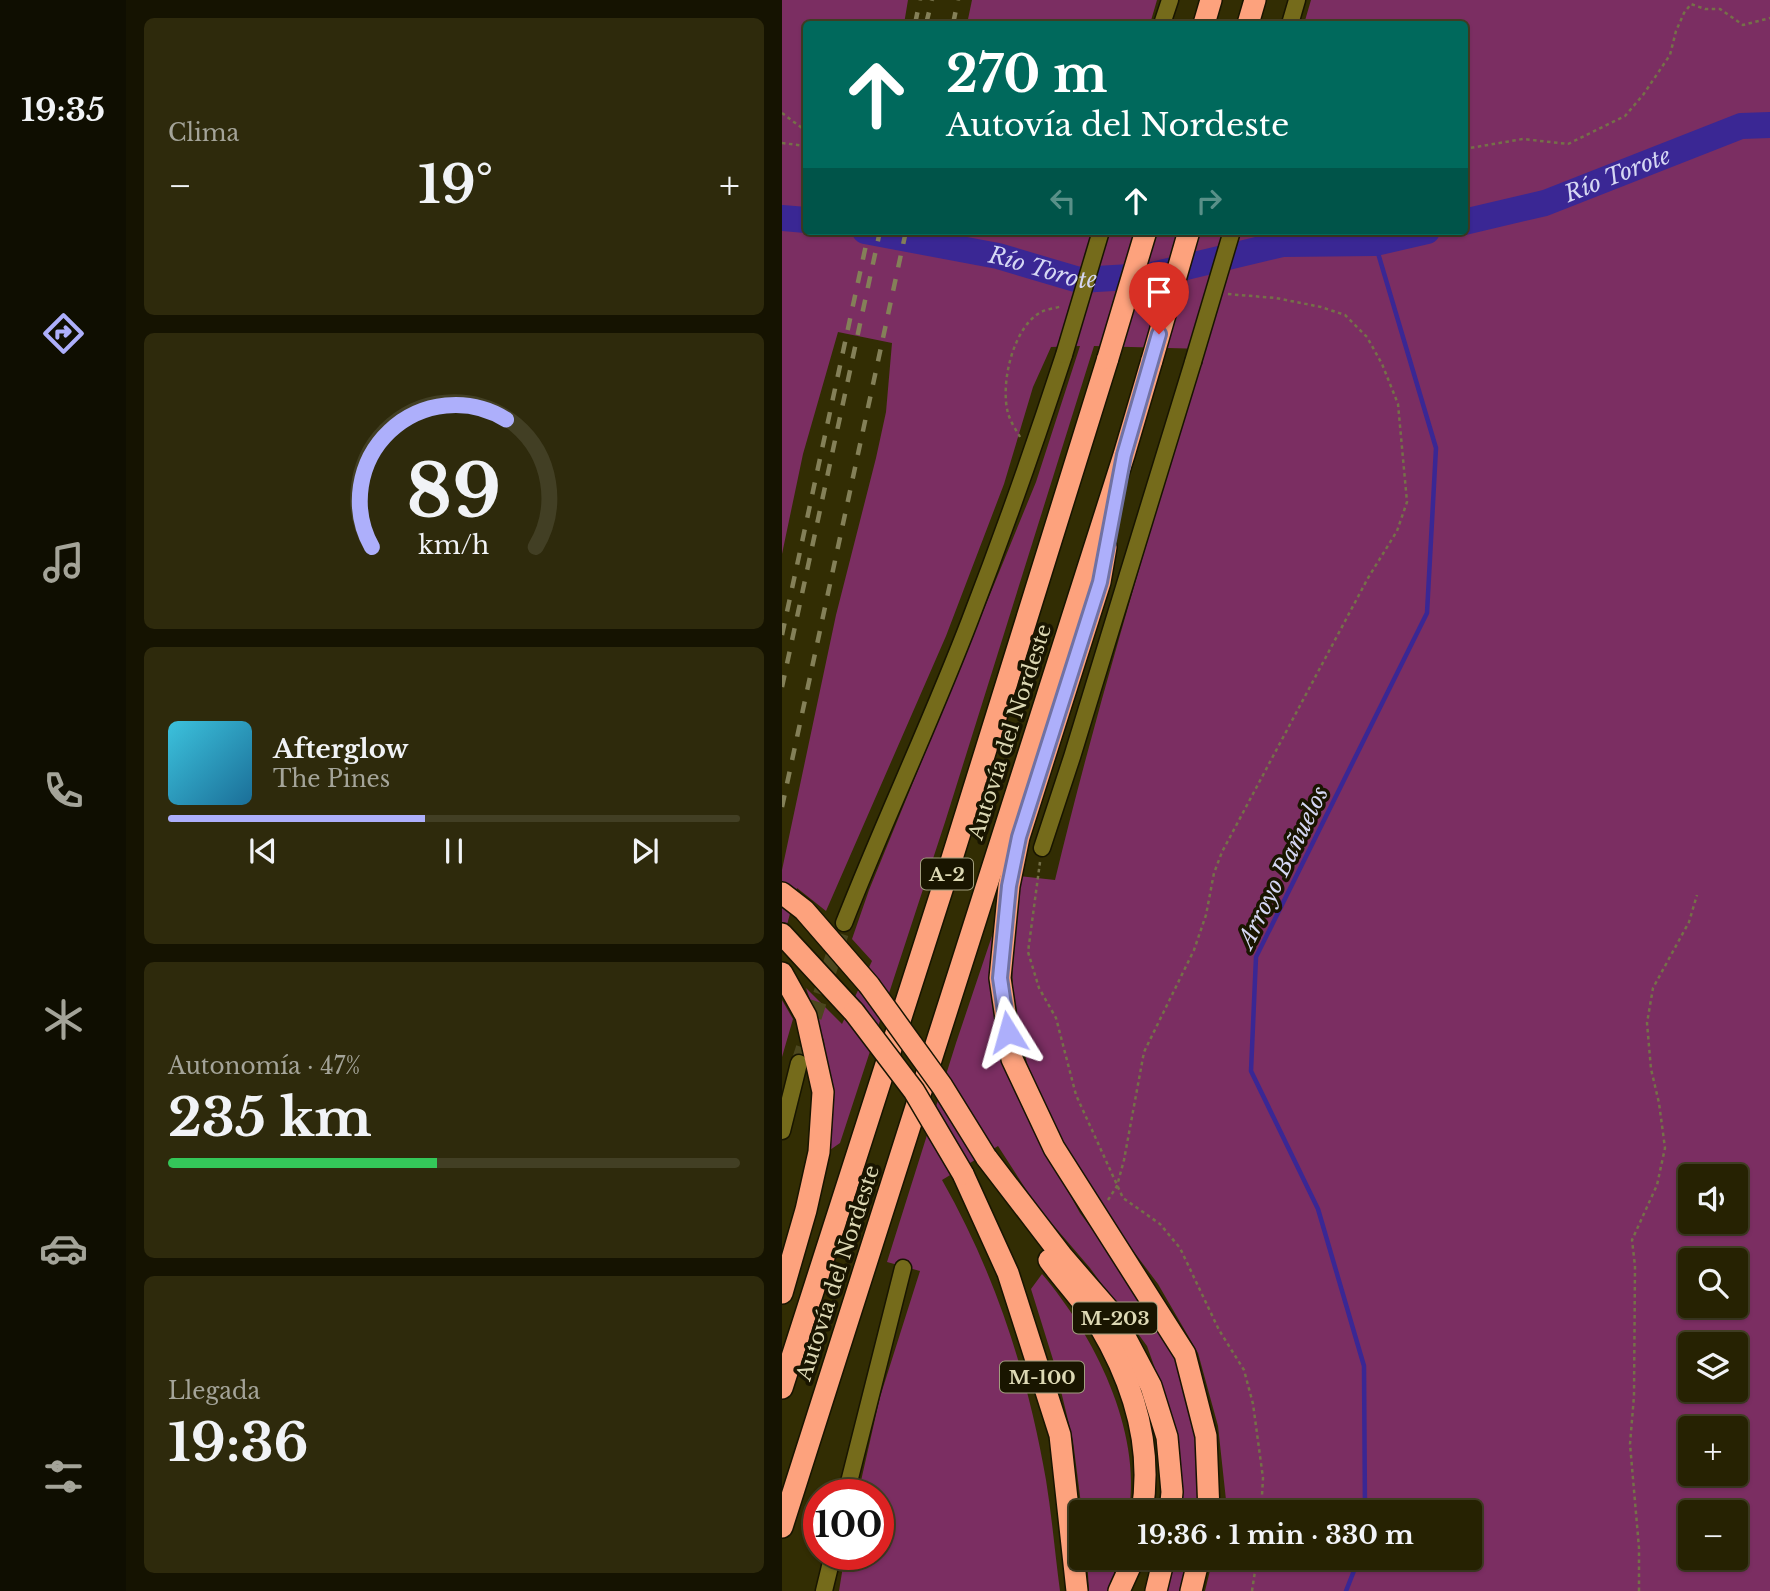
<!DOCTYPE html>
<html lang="es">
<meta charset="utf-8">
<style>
body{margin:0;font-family:"Libre Baskerville",serif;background:#2e2a0c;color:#f1f3f6;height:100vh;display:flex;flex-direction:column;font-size:26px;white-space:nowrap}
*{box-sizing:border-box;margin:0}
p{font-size:23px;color:#a4a499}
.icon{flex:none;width:38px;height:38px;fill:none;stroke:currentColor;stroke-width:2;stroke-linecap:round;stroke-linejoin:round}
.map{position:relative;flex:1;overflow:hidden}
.drawer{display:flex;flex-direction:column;gap:18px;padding:18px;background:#151301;width:656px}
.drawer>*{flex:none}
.guide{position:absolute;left:21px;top:21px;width:665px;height:214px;border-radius:7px;box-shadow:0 2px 5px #0004,0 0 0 2px #423f24;background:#00695c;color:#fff;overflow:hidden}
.buttons{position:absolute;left:896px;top:1164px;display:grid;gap:14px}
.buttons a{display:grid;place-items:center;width:70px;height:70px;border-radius:7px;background:#262202;box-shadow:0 2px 5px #0004,0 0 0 2px #423f24;font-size:35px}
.speed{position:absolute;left:21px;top:1479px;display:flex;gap:14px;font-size:35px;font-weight:700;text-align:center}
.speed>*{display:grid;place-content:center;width:91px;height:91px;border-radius:50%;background:#262202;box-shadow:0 2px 5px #0004,0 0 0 2px #423f24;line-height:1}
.speed .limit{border:10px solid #d22;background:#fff;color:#111}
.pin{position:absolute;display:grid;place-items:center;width:60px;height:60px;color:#fff;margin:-72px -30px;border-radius:50% 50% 50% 0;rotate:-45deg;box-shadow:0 0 7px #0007}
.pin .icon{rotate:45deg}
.me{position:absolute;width:77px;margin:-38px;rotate:352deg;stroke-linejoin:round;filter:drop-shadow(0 0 5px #0008)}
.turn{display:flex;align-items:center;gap:24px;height:147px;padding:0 28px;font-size:32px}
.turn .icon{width:91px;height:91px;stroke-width:2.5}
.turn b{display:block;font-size:49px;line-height:60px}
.lanes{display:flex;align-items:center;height:66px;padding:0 28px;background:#0003;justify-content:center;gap:35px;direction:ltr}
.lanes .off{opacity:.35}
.big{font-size:52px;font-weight:700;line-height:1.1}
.drawer .widget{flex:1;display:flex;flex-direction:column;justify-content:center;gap:10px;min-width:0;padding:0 24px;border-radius:10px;background:#2e2a0c}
.drawer .dial{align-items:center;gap:0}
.dial svg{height:182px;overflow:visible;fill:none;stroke:#423f24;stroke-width:7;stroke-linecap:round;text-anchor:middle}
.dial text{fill:#f1f3f6;stroke:none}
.song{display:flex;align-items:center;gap:21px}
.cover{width:84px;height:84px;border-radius:10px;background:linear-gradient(135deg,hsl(190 70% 55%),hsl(200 70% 35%))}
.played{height:7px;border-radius:4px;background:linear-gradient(90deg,#adaffb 45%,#423f24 45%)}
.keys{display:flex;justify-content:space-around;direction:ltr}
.heat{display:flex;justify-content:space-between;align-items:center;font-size:38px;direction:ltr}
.charge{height:10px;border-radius:5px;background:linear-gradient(90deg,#34c759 47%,#423f24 0)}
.trip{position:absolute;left:287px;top:1500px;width:413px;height:70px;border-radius:7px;background:#262202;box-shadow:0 2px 5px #0004,0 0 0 2px #423f24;font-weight:700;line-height:70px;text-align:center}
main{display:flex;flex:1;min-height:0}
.tab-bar{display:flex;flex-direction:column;width:126px;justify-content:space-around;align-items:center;background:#0f0e01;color:#a4a499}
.tab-bar .icon{width:49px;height:49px}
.tab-bar .on{color:#adaffb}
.tab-bar b{font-size:32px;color:#f1f3f6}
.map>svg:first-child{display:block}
.green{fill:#7b2e62;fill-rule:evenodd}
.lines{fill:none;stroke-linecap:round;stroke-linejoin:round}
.stream{stroke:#3a2794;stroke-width:4.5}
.river{stroke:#3a2794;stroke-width:26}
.minor-tunnel{stroke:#4c471e;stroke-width:16;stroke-dasharray:16 8;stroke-linecap:butt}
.minor-casing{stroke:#181501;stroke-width:19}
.highway-casing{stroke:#181501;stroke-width:24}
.path{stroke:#757048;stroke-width:2.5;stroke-dasharray:3.5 3.5;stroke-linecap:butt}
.minor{stroke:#756b1b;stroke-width:16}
.highway{stroke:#fda27d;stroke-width:21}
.rail{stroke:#848058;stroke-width:4.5;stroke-dasharray:12 12;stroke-linecap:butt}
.minor-bridge-casing{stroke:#181501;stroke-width:19;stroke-linecap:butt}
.highway-bridge-casing{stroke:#181501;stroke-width:24;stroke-linecap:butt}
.minor-bridge{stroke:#756b1b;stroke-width:16}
.highway-bridge{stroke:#fda27d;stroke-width:21}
.route-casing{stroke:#7072a3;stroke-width:18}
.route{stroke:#adaffb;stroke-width:12}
.labels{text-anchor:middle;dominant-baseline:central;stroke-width:7;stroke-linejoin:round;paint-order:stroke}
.shield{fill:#191500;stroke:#a29e7e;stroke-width:2}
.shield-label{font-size:19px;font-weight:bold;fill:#ddd9b4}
.street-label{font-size:21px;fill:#ddd9b4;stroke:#191500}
.water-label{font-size:23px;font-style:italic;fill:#d5d7f3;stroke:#191500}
</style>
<main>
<nav class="tab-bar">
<b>19:35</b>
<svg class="icon on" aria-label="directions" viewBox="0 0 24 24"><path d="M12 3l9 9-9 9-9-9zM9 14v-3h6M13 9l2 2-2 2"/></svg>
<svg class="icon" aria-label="music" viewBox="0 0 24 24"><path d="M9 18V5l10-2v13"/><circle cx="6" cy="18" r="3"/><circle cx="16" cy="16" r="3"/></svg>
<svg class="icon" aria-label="phone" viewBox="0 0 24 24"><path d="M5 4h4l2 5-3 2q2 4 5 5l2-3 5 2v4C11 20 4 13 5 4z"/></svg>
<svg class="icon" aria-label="climate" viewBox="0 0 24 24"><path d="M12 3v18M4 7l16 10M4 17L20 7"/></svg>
<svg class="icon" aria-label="car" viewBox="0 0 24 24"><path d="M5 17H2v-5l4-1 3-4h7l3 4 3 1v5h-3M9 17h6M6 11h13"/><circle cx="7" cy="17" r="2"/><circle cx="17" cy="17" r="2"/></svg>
<svg class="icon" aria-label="filters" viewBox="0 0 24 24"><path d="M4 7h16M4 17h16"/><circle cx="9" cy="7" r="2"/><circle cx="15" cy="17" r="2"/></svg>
</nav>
<section class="drawer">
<div class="widget"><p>Clima</p>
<div class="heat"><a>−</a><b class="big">19°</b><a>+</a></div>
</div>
<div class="widget dial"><svg viewBox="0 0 100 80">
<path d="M14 69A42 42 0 1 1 86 69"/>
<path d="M14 69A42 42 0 0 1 73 13" stroke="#adaffb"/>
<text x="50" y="56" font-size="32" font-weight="700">89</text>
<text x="50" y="72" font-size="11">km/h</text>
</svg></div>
<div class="widget">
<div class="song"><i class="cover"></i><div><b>Afterglow</b><p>The Pines</p></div></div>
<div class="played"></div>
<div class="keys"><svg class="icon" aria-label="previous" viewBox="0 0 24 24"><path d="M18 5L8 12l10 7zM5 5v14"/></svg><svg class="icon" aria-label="pause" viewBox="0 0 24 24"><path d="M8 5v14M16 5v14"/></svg><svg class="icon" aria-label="next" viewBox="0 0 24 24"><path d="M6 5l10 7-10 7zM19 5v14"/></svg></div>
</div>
<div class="widget"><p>Autonomía · 47%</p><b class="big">235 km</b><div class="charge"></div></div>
<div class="widget"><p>Llegada</p><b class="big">19:36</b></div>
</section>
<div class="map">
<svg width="988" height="1591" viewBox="0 0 988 1591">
<rect width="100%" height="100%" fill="#322d03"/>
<g class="green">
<path d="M 0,0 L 126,0 L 122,24 L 24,24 L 24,231 L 682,231 L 682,24 L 522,24 L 529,0 L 988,0 L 988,1591 L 423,1591 L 431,1558 L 688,1558 L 688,1512 L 441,1512 L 444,1500 L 436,1426 L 416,1353 L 376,1284 L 307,1192 L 249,1084 L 231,993 L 229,931 L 237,876 L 273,880 C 316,701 370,525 423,349 L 312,346 L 164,819 L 58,1143 L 48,1150 L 47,1088 L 42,1041 L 24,988 L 60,1024 L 90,961 L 70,939 L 87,890 L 254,482 L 298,346 L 269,347 L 251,387 L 222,484 L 164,636 L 44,911 L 15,888 L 0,943 L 0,870 L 54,615 L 94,458 L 104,412 L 110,343 L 56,332 L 21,454 L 0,554 ZM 908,1176 L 954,1176 L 954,1222 L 908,1222 ZM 908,1260 L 954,1260 L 954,1306 L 908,1306 ZM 908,1344 L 954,1344 L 954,1390 L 908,1390 ZM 908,1428 L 954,1428 L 954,1474 L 908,1474 ZM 908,1512 L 954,1512 L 954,1558 L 908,1558 Z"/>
<path d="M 190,0 L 375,0 L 368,24 L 185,24 Z"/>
<path d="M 213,927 L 219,1040 L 231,1086 L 254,1134 L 298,1213 L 359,1295 L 392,1353 L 422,1454 L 420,1512 L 399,1512 L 397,1463 L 386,1405 L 365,1346 L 308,1268 L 254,1205 L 216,1146 L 160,1180 C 213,1273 246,1375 264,1480 C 270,1517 273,1554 278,1591 L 57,1591 L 63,1554 L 96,1554 L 96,1494 L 76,1494 L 98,1397 L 138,1271 L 105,1262 L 174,1043 Z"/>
<path d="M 0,1000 L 11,1019 L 0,1057 Z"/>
<path d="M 260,1274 C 312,1335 360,1430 347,1512 L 300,1512 L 291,1441 L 273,1366 L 249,1289 Z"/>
<path d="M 305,1558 L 338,1558 L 332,1573 L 344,1591 L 307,1591 Z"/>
<path d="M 392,1558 L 410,1558 L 401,1591 L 385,1591 Z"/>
</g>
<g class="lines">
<g class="stream">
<path d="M 583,1512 L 582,1366 L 536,1209 L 469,1071 L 474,957 L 645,613 L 654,448 L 593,243"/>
<path d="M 564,1591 L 577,1558"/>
</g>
<g class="river">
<path d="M 0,218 L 24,220"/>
<path id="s1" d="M 682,222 L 763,203 L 959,126 L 988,125"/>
<path id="s2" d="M 83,231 L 216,256 L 297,280 L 366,276 L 500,244 L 593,243 L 645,231"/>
</g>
<path class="minor-tunnel" d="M 17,1063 L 62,923"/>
<g class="minor-casing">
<g id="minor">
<path d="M 380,24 L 388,0"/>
<path d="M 508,24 L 515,0"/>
<path d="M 260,848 L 290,757 L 411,362"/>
<path d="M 62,923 C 102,821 149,722 188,620 C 222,532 253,444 282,355"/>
<path d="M 0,1131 L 17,1063"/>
<path d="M 64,1494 L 121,1268"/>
<path d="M 42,1591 L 51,1554"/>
</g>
</g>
<g class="highway-casing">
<g id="highway">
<path d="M 422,24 L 429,0"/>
<path d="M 466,24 L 473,0"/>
<path d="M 324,547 L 318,582 L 237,837 L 227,886 L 218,978 L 230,1059 L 272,1148 L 403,1354 L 424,1436 L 427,1512"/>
<path d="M 0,893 L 22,910 L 87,985"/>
<path d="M 0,934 L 72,1012"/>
<path d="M 0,973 L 24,1016 L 41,1092 L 37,1152 L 24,1210 L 0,1293"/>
<path d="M 204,1157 L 280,1256 L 332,1316 L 369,1386 L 385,1437 L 390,1492 L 388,1512"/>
<path d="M 181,1174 L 226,1273 L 278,1435 L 295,1591"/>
<path d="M 267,1260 C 283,1282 303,1303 317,1325 C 351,1382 371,1446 360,1512"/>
<path d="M 0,1388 L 167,868 L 326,358"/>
<path d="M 0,1527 L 342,455 L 370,360"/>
<path d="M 337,1591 L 352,1558"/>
<path d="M 374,1591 L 382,1558"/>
<path d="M 409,1591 L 417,1558"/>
</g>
</g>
<g class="path">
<path d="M 0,113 L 24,131"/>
<path d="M 0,143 L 24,146"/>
<path d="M 682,149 L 741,139 L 786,144 L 843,116 L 861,95 L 888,55 L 894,31 L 902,13 L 909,4 L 923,9 L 938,9 L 961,25 L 988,18"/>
<path d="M 238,437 C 234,430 228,421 226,413 C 218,384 231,327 259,312 C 265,309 274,308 280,306"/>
<path d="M 258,862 L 246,952 L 257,988 L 274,1018 L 294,1095 L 341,1198 L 378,1224 L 398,1248 L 437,1330 L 462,1370 L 471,1404 L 481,1478 L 479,1512"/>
<path d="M 326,1200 L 335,1186 L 342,1160 L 362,1052 L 412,950 L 424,915 L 432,873 L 440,852 L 586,578 L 615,531 L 625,502 L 616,404 L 600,364 L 585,337 L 563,315 L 539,307 L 494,298 L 445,294"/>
<path d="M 470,1591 L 475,1558"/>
<path d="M 857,1591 L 857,1548 L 848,1444 L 852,1396 L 853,1266 L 850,1240 L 875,1185 L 883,1148 L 877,1103 L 869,1069 L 865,1023 L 871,988 L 907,922 L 915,895"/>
</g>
<use href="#minor" class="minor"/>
<use href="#highway" class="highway"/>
<g class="rail">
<path d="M 133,24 L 138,0"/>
<path d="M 144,24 L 150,0"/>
<path d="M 171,24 L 176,0"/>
<path d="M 0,635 L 87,231"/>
<path d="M 0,687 L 98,231"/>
<path d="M 0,807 L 124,231"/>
</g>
<g class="minor-bridge-casing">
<g id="minor-bridge">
<path d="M 282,355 L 319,231"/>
<path d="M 411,362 L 450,231"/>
</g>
</g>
<g class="highway-bridge-casing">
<g id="highway-bridge">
<path d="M 326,358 L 364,231"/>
<path d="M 370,360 L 407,231"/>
<path d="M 87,985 L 160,1086 L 204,1157"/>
<path d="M 72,1012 L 132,1091 L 181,1174"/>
</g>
</g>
<use href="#minor-bridge" class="minor-bridge"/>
<use href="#highway-bridge" class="highway-bridge"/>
</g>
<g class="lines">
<g class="route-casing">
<path id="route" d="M 226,1032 L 218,978 L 227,886 L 237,837 L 318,582 L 342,455 L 377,334"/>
</g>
<use href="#route" class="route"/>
</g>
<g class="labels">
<g class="shield">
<rect x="139" y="858.5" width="52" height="31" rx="5"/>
<rect x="291" y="1302.5" width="84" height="31" rx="5"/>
<rect x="218" y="1361.5" width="84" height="31" rx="5"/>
</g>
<g class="shield-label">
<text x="165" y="874">A-2</text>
<text x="333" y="1318">M-203</text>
<text x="260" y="1377">M-100</text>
</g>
<g class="street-label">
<text transform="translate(228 732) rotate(-72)">Autovía del Nordeste</text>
<text transform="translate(56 1273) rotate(-72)">Autovía del Nordeste</text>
</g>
<g class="water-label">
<text stroke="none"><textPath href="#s1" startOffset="161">Río Torote</textPath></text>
<text stroke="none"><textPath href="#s2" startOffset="182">Río Torote</textPath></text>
<text transform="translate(501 867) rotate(-64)">Arroyo Bañuelos</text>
</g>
</g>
</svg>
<div class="buttons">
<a><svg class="icon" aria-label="sound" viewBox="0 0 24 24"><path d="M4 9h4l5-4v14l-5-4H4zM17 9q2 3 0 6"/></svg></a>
<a><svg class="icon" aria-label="search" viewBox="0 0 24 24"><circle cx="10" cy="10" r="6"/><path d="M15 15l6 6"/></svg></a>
<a><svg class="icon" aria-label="layers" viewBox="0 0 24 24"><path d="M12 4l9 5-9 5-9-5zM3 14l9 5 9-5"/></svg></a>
<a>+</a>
<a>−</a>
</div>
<div class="speed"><div class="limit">100</div></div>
<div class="pin" style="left:377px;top:334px;background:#d93025"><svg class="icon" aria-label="arrive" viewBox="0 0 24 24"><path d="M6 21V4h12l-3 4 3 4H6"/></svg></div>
<svg class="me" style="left:226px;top:1032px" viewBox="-20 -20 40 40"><path d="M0-17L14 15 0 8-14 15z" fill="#adaffb" stroke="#fff" stroke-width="4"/></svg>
<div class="trip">19:36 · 1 min · 330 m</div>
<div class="guide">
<div class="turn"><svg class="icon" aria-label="ahead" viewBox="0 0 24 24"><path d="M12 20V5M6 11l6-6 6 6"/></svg><div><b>270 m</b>Autovía del Nordeste</div></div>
<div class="lanes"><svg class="icon off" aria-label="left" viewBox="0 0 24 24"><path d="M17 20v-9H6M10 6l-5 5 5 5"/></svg><svg class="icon" aria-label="ahead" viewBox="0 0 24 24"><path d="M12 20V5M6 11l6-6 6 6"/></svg><svg class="icon off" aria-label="right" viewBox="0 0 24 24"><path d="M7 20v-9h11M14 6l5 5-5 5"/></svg></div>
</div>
</div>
</main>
